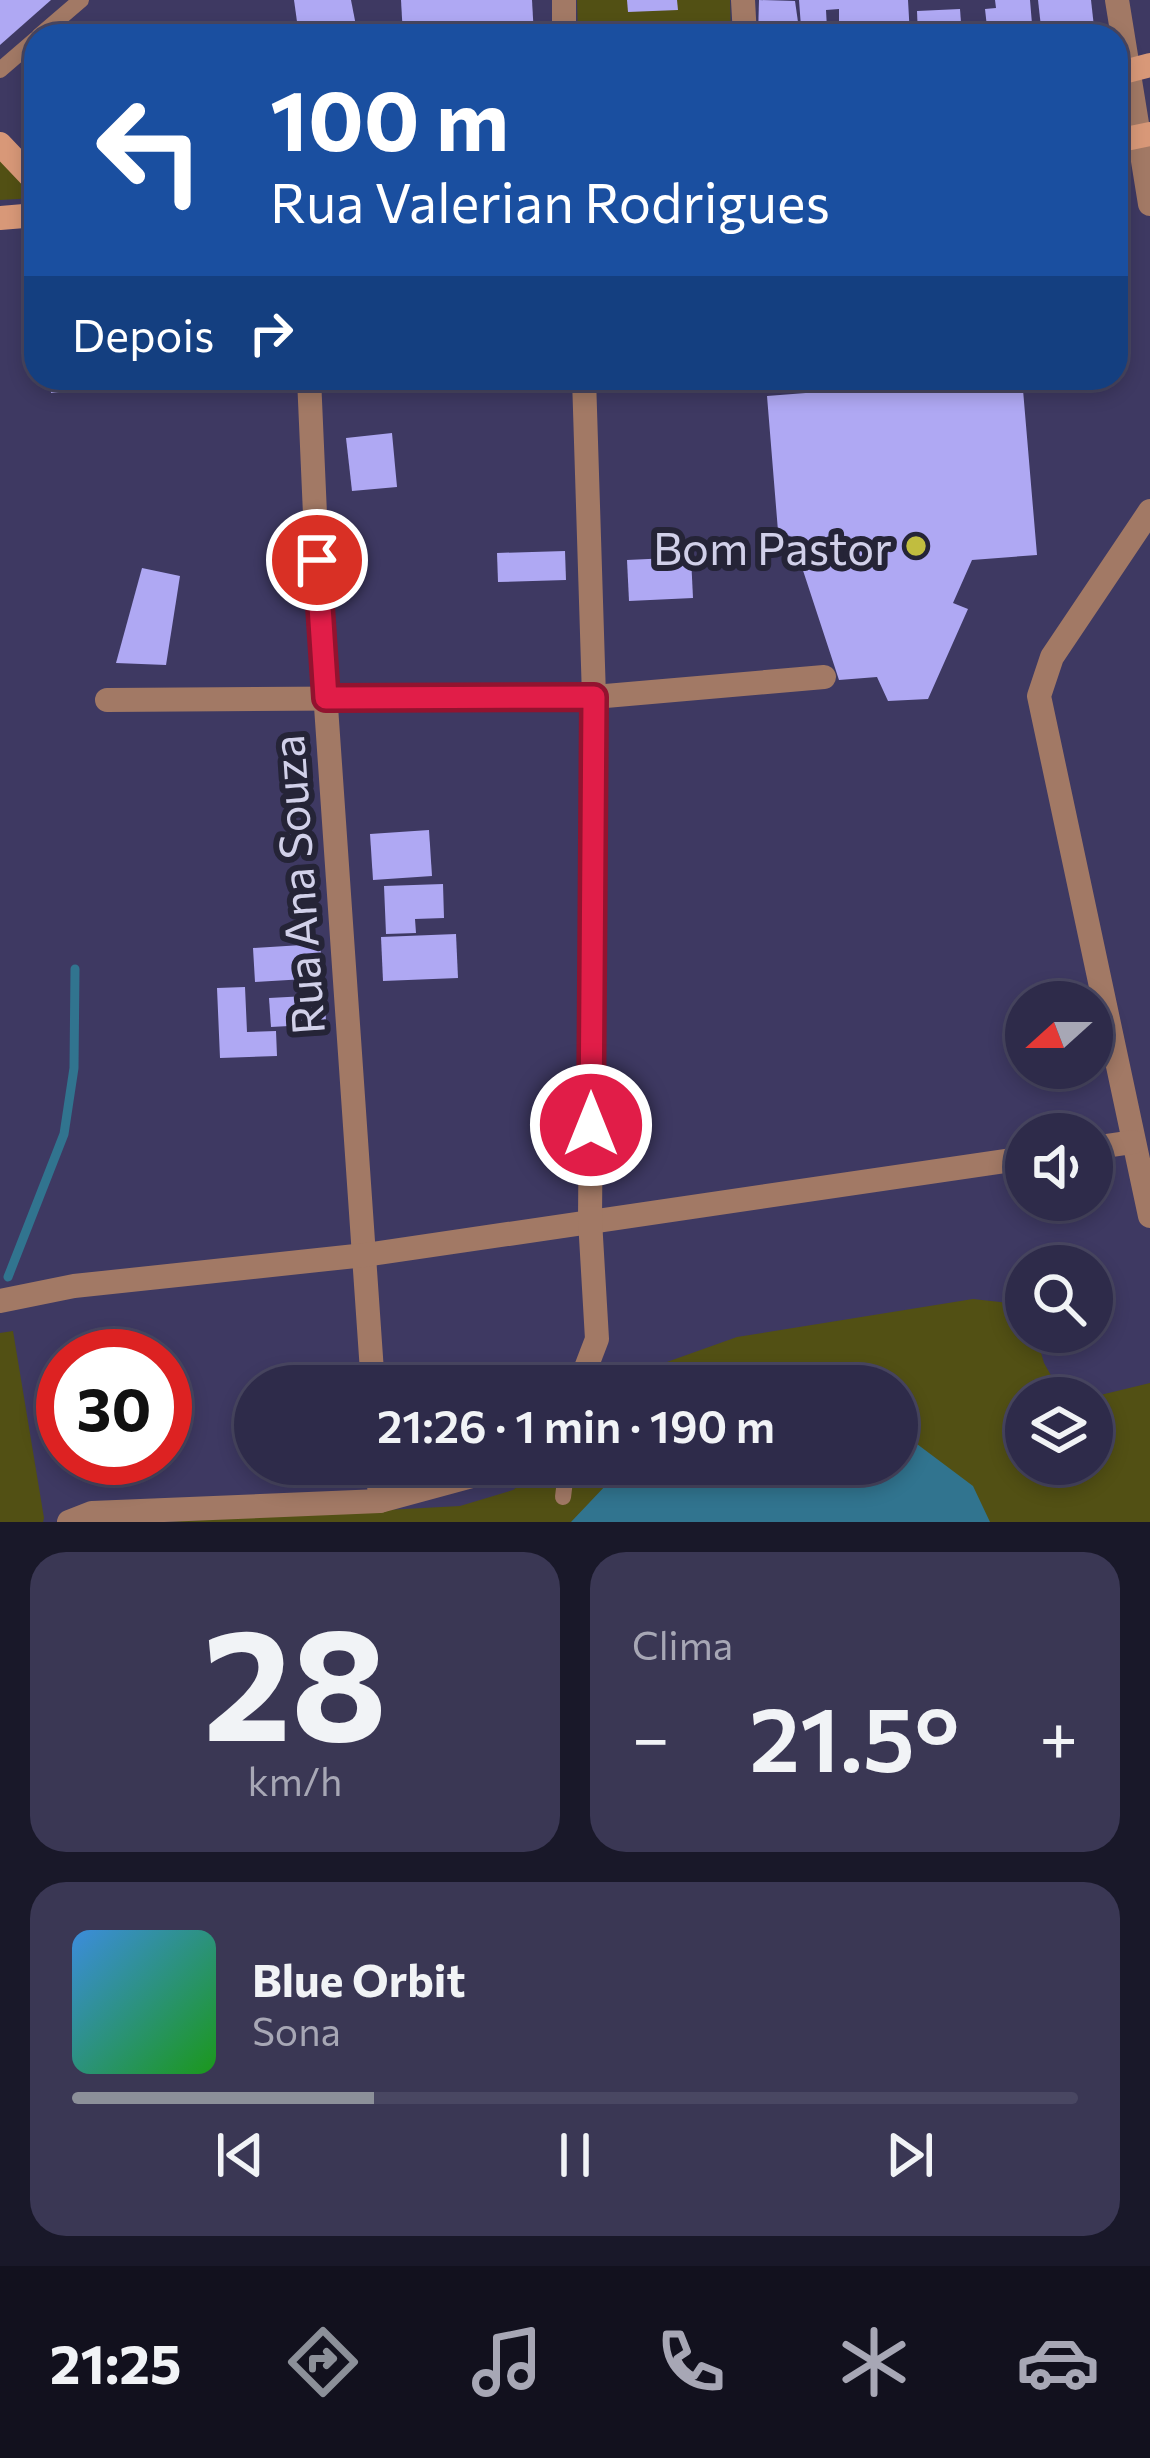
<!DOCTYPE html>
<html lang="pt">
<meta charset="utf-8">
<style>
body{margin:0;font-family:Commissioner,sans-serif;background:#3a3754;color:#f1f3f6;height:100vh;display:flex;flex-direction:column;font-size:45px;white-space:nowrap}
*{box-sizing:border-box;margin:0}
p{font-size:39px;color:#a7a7b5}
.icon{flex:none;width:66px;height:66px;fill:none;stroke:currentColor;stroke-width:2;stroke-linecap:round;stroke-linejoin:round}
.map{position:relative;height:1522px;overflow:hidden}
.sheet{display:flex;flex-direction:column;gap:30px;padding:30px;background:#191829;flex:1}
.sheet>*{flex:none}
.guide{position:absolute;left:24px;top:24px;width:1104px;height:366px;border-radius:36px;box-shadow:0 6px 18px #0003,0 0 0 3px #494762;background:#1a4fa0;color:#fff;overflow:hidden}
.needle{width:78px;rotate:249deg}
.fabs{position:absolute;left:1005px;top:981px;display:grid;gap:24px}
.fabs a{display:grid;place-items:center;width:108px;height:108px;border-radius:50%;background:#2e2b4a;box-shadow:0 6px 18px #0003,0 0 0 3px #494762;font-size:60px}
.speed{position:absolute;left:36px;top:1329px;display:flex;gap:24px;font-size:60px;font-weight:700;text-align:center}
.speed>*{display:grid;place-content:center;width:156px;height:156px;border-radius:50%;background:#2e2b4a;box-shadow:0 6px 18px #0003,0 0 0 3px #494762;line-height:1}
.speed .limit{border:18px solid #d22;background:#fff;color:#111}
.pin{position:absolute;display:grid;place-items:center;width:102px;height:102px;color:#fff;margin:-51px;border:6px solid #fff;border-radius:50%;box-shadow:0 3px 12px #0007}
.me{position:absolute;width:132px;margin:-66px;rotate:0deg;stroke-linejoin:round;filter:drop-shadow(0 0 9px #0008)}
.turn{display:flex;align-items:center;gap:42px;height:252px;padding:0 48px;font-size:54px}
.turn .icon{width:156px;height:156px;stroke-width:2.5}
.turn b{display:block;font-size:84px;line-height:102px}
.then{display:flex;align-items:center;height:114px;padding:0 48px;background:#0003;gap:24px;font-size:45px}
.big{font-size:90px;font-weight:600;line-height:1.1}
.sheet .widget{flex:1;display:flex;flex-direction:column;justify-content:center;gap:18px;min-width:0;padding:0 42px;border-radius:36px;background:#3a3754}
.sheet .dial{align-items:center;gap:0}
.dial b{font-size:156px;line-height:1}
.song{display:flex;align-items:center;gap:36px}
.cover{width:144px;height:144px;border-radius:18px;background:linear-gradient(135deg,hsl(210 70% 55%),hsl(120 70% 35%))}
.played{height:12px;border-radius:6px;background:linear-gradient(90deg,#8c9099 30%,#494762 30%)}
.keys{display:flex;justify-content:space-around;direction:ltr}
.heat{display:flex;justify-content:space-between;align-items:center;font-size:66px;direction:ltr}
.sheet .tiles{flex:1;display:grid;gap:30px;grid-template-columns:1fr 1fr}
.widget:last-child{grid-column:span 2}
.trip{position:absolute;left:234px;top:1365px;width:684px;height:120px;border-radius:60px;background:#2e2b4a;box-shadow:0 6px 18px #0003,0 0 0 3px #494762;font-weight:600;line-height:120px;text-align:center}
.dock{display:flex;height:192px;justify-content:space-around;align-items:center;background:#12111e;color:#a7a7b5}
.dock .icon{width:84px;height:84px}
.dock .active{color:#8c9099}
.dock b{font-size:54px;color:#f1f3f6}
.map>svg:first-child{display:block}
.green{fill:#525014}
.water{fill:#31748f}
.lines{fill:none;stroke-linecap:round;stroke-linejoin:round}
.stream{stroke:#31748f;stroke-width:9}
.building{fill:#afa8f3;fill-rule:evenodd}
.lane{stroke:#a27965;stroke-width:16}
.street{stroke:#a27965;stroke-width:24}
.secondary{stroke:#d89878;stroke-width:24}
.route-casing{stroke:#92132f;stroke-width:30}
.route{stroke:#e11d48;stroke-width:21}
.poi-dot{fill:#c1bd3f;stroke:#252437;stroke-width:4.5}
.labels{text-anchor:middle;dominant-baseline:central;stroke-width:12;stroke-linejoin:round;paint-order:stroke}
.poi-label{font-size:45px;fill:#d1d0e9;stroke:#252437;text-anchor:end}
.street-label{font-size:45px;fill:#d1d0e9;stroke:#252437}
</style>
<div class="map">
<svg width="1150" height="1522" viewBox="0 0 1150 1522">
<rect width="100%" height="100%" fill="#3e3962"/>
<g class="green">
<path d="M 577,0 L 730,0 L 731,36 L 578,36 Z"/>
<path d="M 0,160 L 36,196 L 36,198 L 0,200 Z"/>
<path d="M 973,1299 L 1026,1305 L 1026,1332 L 1035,1332 L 1044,1363 L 1064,1398 L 1026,1398 L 1026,1464 L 1092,1464 L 1092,1398 L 1088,1398 L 1150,1383 L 1150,1522 L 165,1522 L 460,1506 L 513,1490 L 548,1464 L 897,1464 L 897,1386 L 617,1386 L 622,1378 L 737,1337 Z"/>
<path d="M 13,1331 L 44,1518 L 43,1522 L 0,1522 L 0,1333 Z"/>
</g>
<path class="water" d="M 897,1429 L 973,1486 L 990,1522 L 571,1522 L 626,1464 L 897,1464 Z"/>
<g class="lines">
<path class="stream" d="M 8,1277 L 64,1134 L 74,1068 L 75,969"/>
</g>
<g class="building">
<path d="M 0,0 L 51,0 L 0,45 Z"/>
<path d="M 294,0 L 351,0 L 358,36 L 299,36 Z"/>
<path d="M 401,0 L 532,0 L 534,36 L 403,36 Z"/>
<path d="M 627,0 L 677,0 L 678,10 L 628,12 Z"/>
<path d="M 759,0 L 795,1 L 800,36 L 758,36 Z"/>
<path d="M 799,0 L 908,0 L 910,36 L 801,36 L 801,30 L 810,31 L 810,26 L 801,27 ZM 839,9 L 839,28 L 827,29 L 826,10 Z"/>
<path d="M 995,0 L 1030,0 L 1033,36 L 988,36 L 985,9 L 996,8 Z"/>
<path d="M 1038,0 L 1091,0 L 1095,36 L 1042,36 Z"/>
<path d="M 960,9 L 962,36 L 918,36 L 917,11 Z"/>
<path d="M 50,378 L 161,378 L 161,383 L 51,393 Z"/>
<path d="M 895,378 L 1022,378 L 1037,555 L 972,560 L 953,603 L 968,609 L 928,699 L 888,701 L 877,677 L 839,680 L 792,537 L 778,531 L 767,396 L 896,386 Z"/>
<path d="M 392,433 L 397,487 L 352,491 L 346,438 Z"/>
<path d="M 565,551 L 566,580 L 498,582 L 497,553 Z"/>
<path d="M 691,557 L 693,598 L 629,601 L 627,560 Z"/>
<path d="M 142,568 L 180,576 L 166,665 L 116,663 Z"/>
<path d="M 429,830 L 432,876 L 373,880 L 370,834 Z"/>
<path d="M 443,884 L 444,918 L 415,919 L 416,933 L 386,934 L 384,886 Z"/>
<path d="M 456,934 L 458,978 L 383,981 L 381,937 Z"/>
<path d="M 320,937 L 322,978 L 255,982 L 253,948 L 302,945 L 301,938 Z"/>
<path d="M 245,987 L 247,1032 L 276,1031 L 277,1056 L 220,1058 L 217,988 Z"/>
<path d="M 325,995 L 326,1024 L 271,1027 L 269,998 Z"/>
</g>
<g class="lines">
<g class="lane">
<path d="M 39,36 L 81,0"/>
<path d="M 0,70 L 36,39"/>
<path d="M 563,1497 L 567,1464"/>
</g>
<g class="street">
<path d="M 564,0 L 564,36"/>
<path d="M 743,0 L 745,36"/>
<path d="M 1117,0 L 1150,204"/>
<path d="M 309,378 L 319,605 L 373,1386"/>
<path d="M 1150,511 L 1052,657 L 1039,696 L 1150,1216"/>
<path d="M 107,700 L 594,697 L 824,677"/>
<path d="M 1092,1148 L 1133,1142"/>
<path d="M 0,1301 L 74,1286 L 365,1255 L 1026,1158"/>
<path d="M 579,1386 L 597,1339 L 590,1220 L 594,697 L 584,378"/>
<path d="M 378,1464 L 380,1501"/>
<path d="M 69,1522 L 92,1513 L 380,1501 L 498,1469 L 504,1464"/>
</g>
<g class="secondary">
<path d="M 1116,74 L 1150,65"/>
<path d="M 1116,141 L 1150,134"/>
<path d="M 0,144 L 36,182"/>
<path d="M 0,218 L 36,215"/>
</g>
</g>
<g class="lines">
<g class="route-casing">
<path id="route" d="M 317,560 L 326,698 L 594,697 L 591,1125"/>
</g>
<use href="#route" class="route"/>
</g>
<circle class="poi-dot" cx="916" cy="546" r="12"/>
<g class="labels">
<g class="poi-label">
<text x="892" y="546">Bom Pastor</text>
</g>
<g class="street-label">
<text transform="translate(296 885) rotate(-94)">Rua Ana Souza</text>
</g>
</g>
</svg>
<div class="fabs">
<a><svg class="needle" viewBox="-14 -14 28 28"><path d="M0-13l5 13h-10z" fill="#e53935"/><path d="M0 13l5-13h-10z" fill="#a7a7b5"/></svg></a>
<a><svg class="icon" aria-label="sound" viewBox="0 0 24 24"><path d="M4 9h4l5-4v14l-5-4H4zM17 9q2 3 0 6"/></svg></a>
<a><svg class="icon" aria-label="search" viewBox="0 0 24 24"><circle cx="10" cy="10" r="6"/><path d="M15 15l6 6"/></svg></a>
<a><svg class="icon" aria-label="layers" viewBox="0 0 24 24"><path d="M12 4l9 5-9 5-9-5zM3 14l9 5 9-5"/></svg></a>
</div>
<div class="speed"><div class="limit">30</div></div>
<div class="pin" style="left:317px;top:560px;background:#d93025"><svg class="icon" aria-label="arrive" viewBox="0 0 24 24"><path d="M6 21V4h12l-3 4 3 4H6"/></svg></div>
<svg class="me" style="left:591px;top:1125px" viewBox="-20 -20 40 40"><circle r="17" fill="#e11d48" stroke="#fff" stroke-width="3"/><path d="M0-11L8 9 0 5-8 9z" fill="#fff"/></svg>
<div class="trip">21:26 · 1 min · 190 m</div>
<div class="guide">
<div class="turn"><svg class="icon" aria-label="left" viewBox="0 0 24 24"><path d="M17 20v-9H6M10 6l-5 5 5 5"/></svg><div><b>100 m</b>Rua Valerian Rodrigues</div></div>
<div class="then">Depois<svg class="icon" aria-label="right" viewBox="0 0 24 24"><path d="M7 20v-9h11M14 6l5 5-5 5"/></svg></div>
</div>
</div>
<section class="sheet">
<div class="tiles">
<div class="widget dial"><b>28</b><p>km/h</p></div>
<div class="widget"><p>Clima</p>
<div class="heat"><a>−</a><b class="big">21.5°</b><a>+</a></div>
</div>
<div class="widget">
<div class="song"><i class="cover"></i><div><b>Blue Orbit</b><p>Sona</p></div></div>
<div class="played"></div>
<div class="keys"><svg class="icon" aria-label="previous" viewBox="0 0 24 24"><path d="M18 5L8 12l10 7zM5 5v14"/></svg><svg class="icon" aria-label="pause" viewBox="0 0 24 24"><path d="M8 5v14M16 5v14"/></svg><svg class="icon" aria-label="next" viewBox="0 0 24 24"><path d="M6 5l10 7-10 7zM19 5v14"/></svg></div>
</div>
</div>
</section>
<nav class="dock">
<b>21:25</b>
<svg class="icon active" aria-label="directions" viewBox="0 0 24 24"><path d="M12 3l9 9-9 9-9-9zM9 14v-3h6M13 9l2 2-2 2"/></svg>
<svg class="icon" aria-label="music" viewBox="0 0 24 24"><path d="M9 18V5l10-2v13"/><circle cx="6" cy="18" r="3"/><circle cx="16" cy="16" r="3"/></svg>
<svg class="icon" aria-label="phone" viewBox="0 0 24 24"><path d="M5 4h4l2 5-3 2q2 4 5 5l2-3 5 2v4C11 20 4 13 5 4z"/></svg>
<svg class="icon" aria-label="climate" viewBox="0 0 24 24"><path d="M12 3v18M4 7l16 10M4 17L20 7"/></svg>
<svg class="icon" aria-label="car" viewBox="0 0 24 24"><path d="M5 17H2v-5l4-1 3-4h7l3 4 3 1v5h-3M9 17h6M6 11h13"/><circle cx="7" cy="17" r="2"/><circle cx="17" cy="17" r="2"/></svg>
</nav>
